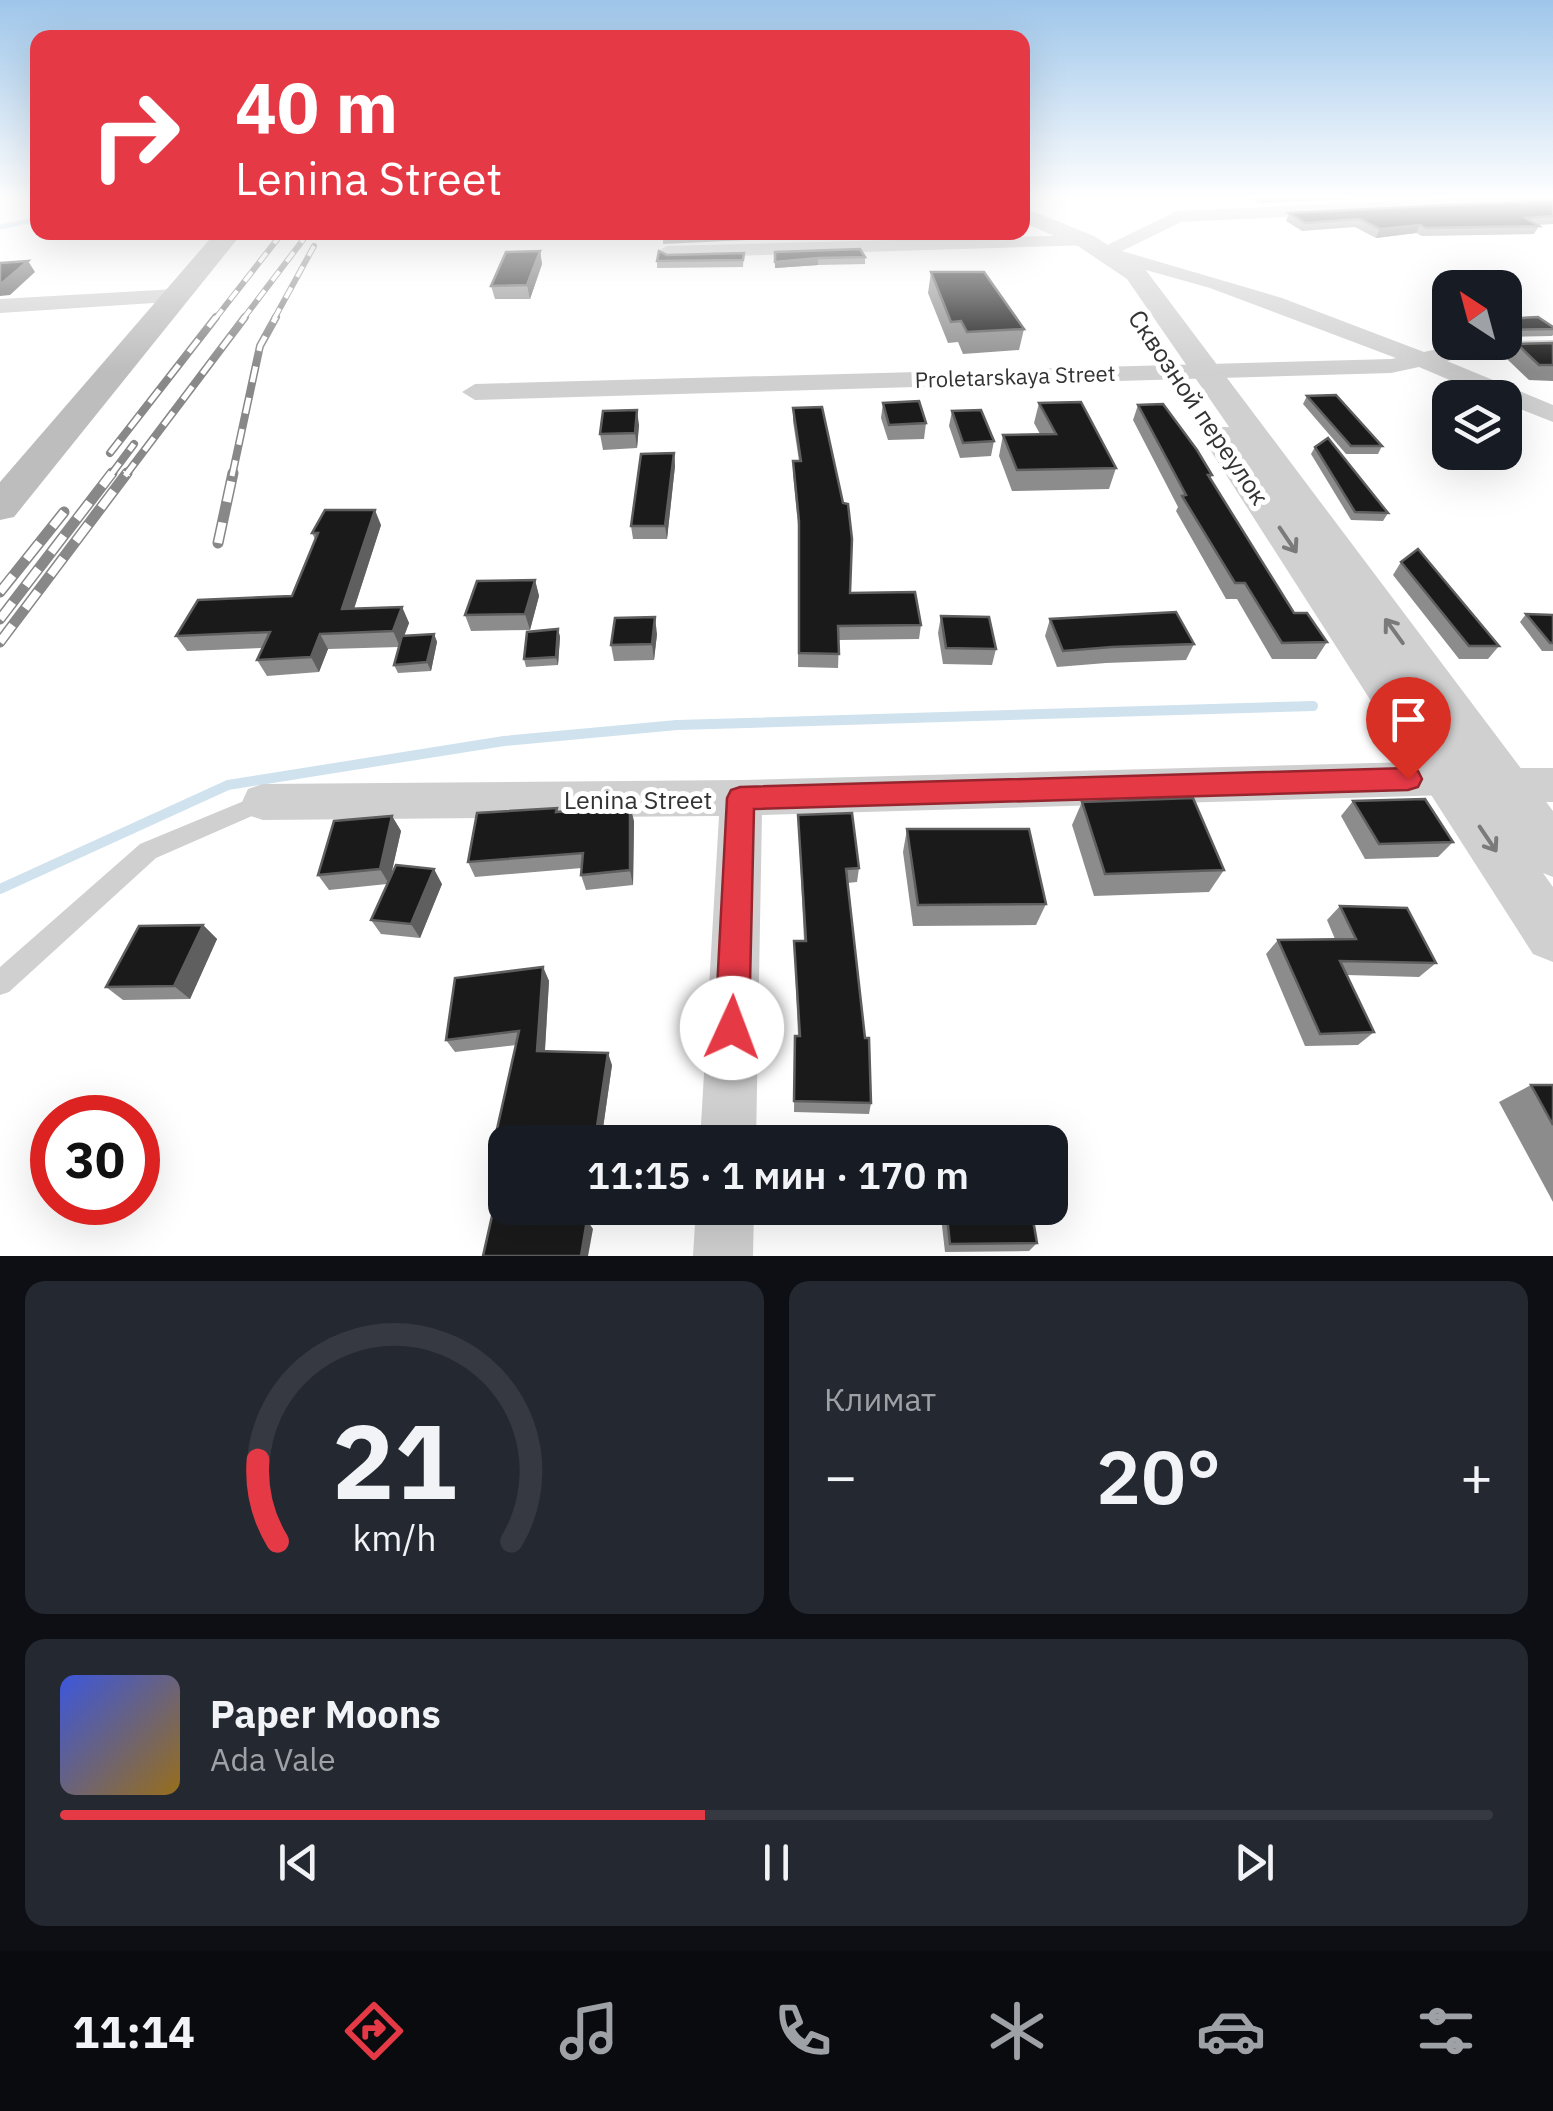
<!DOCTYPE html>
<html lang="ru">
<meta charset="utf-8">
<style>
body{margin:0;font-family:"IBM Plex Sans",sans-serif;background:#242831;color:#f1f3f6;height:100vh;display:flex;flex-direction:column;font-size:38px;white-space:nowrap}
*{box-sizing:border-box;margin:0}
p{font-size:32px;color:#9ea1a6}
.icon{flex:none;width:55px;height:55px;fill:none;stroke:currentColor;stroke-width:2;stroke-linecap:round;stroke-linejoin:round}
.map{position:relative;height:1256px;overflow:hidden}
.side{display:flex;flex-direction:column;gap:25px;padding:25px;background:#0d0f14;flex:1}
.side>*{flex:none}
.hud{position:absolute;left:30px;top:30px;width:1000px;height:210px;border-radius:20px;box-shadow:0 10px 40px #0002;background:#e63946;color:#fff;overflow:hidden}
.needle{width:65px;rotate:324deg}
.buttons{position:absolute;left:1432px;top:270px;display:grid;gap:20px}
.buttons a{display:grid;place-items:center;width:90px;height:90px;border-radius:20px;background:#171b24;box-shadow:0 10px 40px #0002;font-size:50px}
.speed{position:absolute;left:30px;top:1095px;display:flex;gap:20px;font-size:50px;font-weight:700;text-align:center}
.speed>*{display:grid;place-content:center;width:130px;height:130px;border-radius:50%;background:#171b24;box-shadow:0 10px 40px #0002;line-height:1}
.speed .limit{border:15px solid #d22;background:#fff;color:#111}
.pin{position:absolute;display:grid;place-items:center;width:85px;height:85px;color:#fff;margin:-102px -42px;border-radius:50% 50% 50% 0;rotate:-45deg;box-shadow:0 0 10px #0007}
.pin .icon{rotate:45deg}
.me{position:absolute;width:110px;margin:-55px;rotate:2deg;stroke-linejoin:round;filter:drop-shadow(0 0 8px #0008)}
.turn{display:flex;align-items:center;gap:35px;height:210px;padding:0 40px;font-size:45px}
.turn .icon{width:130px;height:130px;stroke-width:2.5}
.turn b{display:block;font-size:70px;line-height:85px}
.big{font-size:75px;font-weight:600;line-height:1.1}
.side .card{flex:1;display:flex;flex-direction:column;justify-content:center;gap:15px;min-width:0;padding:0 35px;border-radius:20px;background:#242831}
.side .dial{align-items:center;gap:0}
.dial svg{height:260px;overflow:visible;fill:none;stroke:#363941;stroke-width:7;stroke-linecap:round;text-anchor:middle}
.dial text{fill:#f1f3f6;stroke:none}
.song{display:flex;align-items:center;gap:30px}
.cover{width:120px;height:120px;border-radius:15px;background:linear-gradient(135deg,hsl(230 70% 55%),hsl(40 70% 35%))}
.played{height:10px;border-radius:5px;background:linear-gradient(90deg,#e63946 45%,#363941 45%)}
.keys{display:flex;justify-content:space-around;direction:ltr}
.heat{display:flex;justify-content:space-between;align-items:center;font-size:55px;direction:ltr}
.side .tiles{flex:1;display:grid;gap:25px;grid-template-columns:1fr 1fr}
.card:last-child{grid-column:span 2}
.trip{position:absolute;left:488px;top:1125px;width:580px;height:100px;border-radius:20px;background:#171b24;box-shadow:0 10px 40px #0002;font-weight:600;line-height:100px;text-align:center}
.tab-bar{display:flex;height:160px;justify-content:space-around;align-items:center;background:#090b0e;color:#9ea1a6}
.tab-bar .icon{width:70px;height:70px}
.tab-bar .current{color:#e63946}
.tab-bar b{font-size:45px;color:#f1f3f6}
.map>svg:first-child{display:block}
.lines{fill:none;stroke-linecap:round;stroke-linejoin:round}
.stream-far1{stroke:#cfe2ee;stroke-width:5}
.stream{stroke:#cfe2ee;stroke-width:10}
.service{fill:#d0d0d0;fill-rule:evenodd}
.minor{fill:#d0d0d0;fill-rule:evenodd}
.tertiary{fill:#d0d0d0;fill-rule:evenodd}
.secondary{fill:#bdbdbd;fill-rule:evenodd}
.rail-far2-casing{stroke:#888;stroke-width:6}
.rail-far1-casing{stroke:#888;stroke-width:8}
.rail-casing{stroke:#888;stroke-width:11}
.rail-far2{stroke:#fff;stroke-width:4;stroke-dasharray:12;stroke-linecap:butt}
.rail-far1{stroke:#fff;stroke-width:5;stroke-dasharray:16;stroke-linecap:butt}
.rail{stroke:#fff;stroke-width:8;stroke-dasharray:21;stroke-linecap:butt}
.wall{fill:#8c8c8c}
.shaded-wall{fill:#5f5f5f}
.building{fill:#1a1a1a;stroke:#5f5f5f;stroke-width:2.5}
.oneway{stroke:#7a7a7a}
.route{fill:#e63946;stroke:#96252e;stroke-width:2.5}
.labels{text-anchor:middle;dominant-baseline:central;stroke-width:10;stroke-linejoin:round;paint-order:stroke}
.far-street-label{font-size:22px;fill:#333;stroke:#fff}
.street-label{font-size:25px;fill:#333;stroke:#fff}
</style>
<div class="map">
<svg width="1553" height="1256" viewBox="0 0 1553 1256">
<rect width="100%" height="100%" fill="#fff"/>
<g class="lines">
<path class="stream-far1" d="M 0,227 L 38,219"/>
<path class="stream" d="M 0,889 L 228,785 L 504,741 L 677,725 L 1313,706"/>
<path class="service" d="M 263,793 L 270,796 L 273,802 L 270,808 L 156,858 L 9,992 L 0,995 L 0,967 L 140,844 Z"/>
<g class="minor">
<path d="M 1505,196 L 1553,196 L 1553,204 L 1181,222 L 1122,251 L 1282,298 L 1424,352 L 1468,342 L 1553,340 L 1553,354 L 1471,356 L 1447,361 L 1553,405 L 1553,422 L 1505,403 L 1505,398 L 1492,398 L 1419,367 L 1391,373 L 475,400 L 462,392 L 475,384 L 1391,359 L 1396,358 L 1210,288 L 1096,256 L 1093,252 L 1177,211 Z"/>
<path d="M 1086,235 L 1093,237 L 1093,245 L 667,258 L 657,252 L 667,246 Z"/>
<path d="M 176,289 L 187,296 L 184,301 L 0,313 L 0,299 Z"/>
<path d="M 1448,761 L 1505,768 L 1553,768 L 1553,802 L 1505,802 L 1448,795 L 762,815 L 756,1142 L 700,1142 L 719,816 L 263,820 L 248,815 L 242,802 L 248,789 L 263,784 L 741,780 Z"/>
<path d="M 696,1208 L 754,1208 L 753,1256 L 693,1256 Z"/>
</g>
<path class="tertiary" d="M 1022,207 L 1094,236 L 1145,269 L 1553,811 L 1553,877 L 1543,873 L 1553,887 L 1553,962 L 1533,954 L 1200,434 L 1205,427 L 1229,427 L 1236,437 L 1127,279 L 1078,246 L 1022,222 Z"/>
<path class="secondary" d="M 216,232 L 243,232 L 14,517 L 0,520 L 0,482 Z"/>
<g class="rail-far2-casing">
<g id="rail-far2">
<path d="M 215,319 L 283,232"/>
<path d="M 243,319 L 309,232"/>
<path d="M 274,319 L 314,246"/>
</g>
</g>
<g class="rail-far1-casing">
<g id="rail-far1">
<path d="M 110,453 L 216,317"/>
<path d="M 110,476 L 134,444"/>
<path d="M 125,476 L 245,317"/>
<path d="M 232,476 L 260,346 L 276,317"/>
</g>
</g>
<g class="rail-casing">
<g id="rail">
<path d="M 218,543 L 233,473"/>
<path d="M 0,592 L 64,512"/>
<path d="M 0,619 L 112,473"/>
<path d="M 0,642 L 127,473"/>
</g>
</g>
<use href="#rail-far2" class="rail-far2"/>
<use href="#rail-far1" class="rail-far1"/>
<use href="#rail" class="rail"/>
</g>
<g class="wall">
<path d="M 1248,196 L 1424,196 L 1260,203 Z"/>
<path d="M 1553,200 L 1553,224 L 1538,225 L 1539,226 L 1534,234 L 1422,236 L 1416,233 L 1376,238 L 1355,227 L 1302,231 L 1286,221 L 1289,213 Z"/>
<path d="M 663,232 L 748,232 L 747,240 L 663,244 Z"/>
<path d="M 774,232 L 848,232 L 848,238 L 774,239 Z"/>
<path d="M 540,251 L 542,264 L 530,299 L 495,299 L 491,286 Z"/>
<path d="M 775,252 L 865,257 L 865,264 L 818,265 L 775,268 Z"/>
<path d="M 744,253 L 743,267 L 657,268 L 657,261 L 667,255 Z"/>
<path d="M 931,272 L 1024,329 L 1019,350 L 963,354 L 958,342 L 948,343 L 928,293 Z"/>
<path d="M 1505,319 L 1553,327 L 1553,335 L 1552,336 L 1505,337 Z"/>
<path d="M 1553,343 L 1553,381 L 1529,380 L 1507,359 L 1517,344 Z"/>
<path d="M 1307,396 L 1382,446 L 1378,454 L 1346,454 L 1303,404 Z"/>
<path d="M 883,403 L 926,423 L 924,439 L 888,440 L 881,418 Z"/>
<path d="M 1039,403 L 1116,468 L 1109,489 L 1012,491 L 999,456 L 1003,435 L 1040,434 L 1034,423 Z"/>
<path d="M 1138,405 L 1212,475 L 1210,479 L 1294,613 L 1327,642 L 1316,659 L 1272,659 L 1237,599 L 1226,599 L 1176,511 L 1178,507 L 1133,420 Z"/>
<path d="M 793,408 L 850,593 L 921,625 L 919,639 L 839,640 L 838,668 L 798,667 L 799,535 L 793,474 L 793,461 L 799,461 L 793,421 Z"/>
<path d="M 952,411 L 994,441 L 991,456 L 960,458 L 949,426 Z"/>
<path d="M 639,425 L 637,448 L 603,450 L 600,434 Z"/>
<path d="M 1315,447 L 1388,513 L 1383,521 L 1351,520 L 1311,454 Z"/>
<path d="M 674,453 L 675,466 L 667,539 L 633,539 L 631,526 Z"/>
<path d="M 381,525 L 354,609 L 402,607 L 409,623 L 404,636 L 434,634 L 437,642 L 431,671 L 398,673 L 394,665 L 399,647 L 328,649 L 319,672 L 267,676 L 257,660 L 263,648 L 187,651 L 176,636 L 292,596 L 315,539 L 312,533 Z"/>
<path d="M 1401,562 L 1499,646 L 1488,659 L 1459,659 L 1393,575 Z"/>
<path d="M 535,580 L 539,596 L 530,630 L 471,631 L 465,615 Z"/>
<path d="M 1526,614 L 1553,615 L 1553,651 L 1542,651 L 1520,622 Z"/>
<path d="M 941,616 L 996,649 L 992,665 L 943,664 L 938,633 Z"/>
<path d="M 1050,619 L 1194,644 L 1186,660 L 1106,663 L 1057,667 L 1045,636 Z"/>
<path d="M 558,629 L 560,637 L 558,665 L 526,667 L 524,659 Z"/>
<path d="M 657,634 L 654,660 L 614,661 L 611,645 Z"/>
<path d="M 1353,801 L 1453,842 L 1438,857 L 1365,859 L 1341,816 Z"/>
<path d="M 1082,802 L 1224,870 L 1209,892 L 1094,896 L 1072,825 Z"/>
<path d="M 558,812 L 634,821 L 633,885 L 586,890 L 581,875 L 582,868 L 475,877 L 468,862 Z"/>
<path d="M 798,815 L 859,868 L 857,882 L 847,883 L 871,1103 L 869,1114 L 794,1112 L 795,1036 L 798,1036 L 794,941 L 804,941 Z"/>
<path d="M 392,816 L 401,831 L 391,875 L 442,884 L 420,938 L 381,934 L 371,920 L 387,884 L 329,890 L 318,875 Z"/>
<path d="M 907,829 L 1046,904 L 1036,925 L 913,926 L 903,852 Z"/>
<path d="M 1340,906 L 1436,963 L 1419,977 L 1347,975 L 1374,1032 L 1358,1045 L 1305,1046 L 1266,954 L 1278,940 L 1335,939 L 1327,920 Z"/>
<path d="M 203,925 L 217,939 L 190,999 L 123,1000 L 106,987 Z"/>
<path d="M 543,967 L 549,981 L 545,1051 L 612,1065 L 601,1142 L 505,1142 L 505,1149 L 504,1149 L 495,1138 L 516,1045 L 455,1052 L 446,1040 Z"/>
<path d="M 1531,1085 L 1553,1085 L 1553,1202 L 1499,1102 Z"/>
<path d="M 940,1208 L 1031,1208 L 1037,1243 L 1029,1251 L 945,1252 Z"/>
</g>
<g class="shaded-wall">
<path d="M 1420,225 L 1416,233 L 1376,238 L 1380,229 Z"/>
<path d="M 540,251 L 542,264 L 530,299 L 527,285 Z"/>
<path d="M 818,258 L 818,265 L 775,268 L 775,262 Z"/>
<path d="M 28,261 L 35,272 L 10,295 L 0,296 L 0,283 Z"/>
<path d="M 637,410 L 639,425 L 637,448 L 635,433 Z"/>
<path d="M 674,453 L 675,466 L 667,539 L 665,526 Z"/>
<path d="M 375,510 L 381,525 L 349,624 L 342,609 Z"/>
<path d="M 535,580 L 539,596 L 530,630 L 525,614 Z"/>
<path d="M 402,607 L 409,623 L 400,647 L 393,631 Z"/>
<path d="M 655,617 L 657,634 L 654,660 L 652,644 Z"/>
<path d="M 558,629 L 560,637 L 558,665 L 556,657 Z"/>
<path d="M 320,634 L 328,649 L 319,672 L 311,657 Z"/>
<path d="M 434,634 L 437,642 L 431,671 L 427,662 Z"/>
<path d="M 630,805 L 634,821 L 633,885 L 630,870 Z"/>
<path d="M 392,816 L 401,831 L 389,884 L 380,869 Z"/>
<path d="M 434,869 L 442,884 L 420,938 L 411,924 Z"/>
<path d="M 203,925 L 217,939 L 190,999 L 174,986 Z"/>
<path d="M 543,967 L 549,981 L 544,1064 L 537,1051 Z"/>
<path d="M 608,1053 L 612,1065 L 601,1142 L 596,1142 L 595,1140 Z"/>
<path d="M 587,1220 L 593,1229 L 588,1256 L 581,1256 Z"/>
</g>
<g class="building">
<path d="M 1553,200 L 1553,216 L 1526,218 L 1539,226 L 1426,228 L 1420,225 L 1380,229 L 1359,219 L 1305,223 L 1289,213 Z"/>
<path d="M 663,232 L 747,232 L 662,238 Z"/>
<path d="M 860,249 L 865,257 L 818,258 L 775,262 L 775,252 Z"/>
<path d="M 540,251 L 527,285 L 491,286 L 506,252 Z"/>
<path d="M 659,251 L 667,255 L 744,253 L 743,260 L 657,261 Z"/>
<path d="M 28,261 L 2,283 L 0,283 L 0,263 Z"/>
<path d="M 931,272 L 984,272 L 1024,329 L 967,332 L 961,321 L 951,322 Z"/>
<path d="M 1538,317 L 1553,327 L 1553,329 L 1505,330 L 1505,319 Z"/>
<path d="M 1553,343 L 1553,365 L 1539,365 L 1517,344 Z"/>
<path d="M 1336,395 L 1382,446 L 1351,446 L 1307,396 Z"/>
<path d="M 919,401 L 926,423 L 889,425 L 883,403 Z"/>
<path d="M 1081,402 L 1116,468 L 1017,470 L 1003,435 L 1056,434 L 1039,403 Z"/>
<path d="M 1163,404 L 1197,450 L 1212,475 L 1208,475 L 1294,613 L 1307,613 L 1327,642 L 1282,643 L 1245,583 L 1235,583 L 1182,496 L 1186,495 L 1138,405 Z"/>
<path d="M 822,407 L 843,503 L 848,504 L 852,539 L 850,593 L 915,592 L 921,625 L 838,626 L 839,654 L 799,653 L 799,521 L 793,461 L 801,461 L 793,408 Z"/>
<path d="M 637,410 L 635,433 L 600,434 L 603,411 Z"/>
<path d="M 981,410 L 994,441 L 963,443 L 952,411 Z"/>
<path d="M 1328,438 L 1388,513 L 1355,512 L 1315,447 Z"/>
<path d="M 674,453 L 665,526 L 631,526 L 641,454 Z"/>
<path d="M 325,510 L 375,510 L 342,609 L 402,607 L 393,631 L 320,634 L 311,657 L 257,660 L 270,632 L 176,636 L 198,600 L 292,596 L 318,533 L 312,533 Z"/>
<path d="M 1418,549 L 1499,646 L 1469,646 L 1401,562 Z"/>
<path d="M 535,580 L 525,614 L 465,615 L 477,581 Z"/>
<path d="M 1176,612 L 1194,644 L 1112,647 L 1063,651 L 1050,619 Z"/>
<path d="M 1526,614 L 1553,615 L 1553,643 L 1550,643 Z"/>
<path d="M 941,616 L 989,617 L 996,649 L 946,648 Z"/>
<path d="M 655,617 L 652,644 L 611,645 L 615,618 Z"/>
<path d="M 558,629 L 556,657 L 524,659 L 527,632 Z"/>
<path d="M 434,634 L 427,662 L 394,665 L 402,636 Z"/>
<path d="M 1193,798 L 1224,870 L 1105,874 L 1082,802 Z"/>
<path d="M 1425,799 L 1453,842 L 1379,844 L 1353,801 Z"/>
<path d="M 630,805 L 630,870 L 581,875 L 583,853 L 468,862 L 477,813 L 557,808 L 556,812 Z"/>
<path d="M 852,813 L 859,868 L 846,869 L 865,1038 L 869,1038 L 871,1103 L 794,1101 L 795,1036 L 800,1036 L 794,941 L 806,941 L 798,815 Z"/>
<path d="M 392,816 L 380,869 L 318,875 L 334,821 Z"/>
<path d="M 907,829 L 1029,829 L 1046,904 L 918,905 Z"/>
<path d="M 396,865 L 434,869 L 411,924 L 371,920 Z"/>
<path d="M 1340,906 L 1407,908 L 1436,963 L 1340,961 L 1374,1032 L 1320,1034 L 1278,940 L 1356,939 Z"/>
<path d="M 203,925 L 174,986 L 106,987 L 139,926 Z"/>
<path d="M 543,967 L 537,1051 L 608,1053 L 595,1140 L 495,1138 L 519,1031 L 446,1040 L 455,978 Z"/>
<path d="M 1531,1085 L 1553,1085 L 1553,1125 Z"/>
<path d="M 946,1208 L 1031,1208 L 1037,1243 L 950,1244 Z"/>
<path d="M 492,1216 L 587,1220 L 581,1256 L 483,1256 Z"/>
</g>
<defs><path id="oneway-shaft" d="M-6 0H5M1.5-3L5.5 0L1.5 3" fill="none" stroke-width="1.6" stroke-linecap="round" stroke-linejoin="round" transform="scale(2.5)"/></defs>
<g class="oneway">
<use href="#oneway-shaft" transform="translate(1288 540) rotate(56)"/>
<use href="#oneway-shaft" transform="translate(1394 631) rotate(-126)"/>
<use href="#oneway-shaft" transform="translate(1488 839) rotate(56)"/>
</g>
<linearGradient id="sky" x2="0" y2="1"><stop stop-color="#9ec6ea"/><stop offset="0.53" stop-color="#fff"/><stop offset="1" stop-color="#fff" stop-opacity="0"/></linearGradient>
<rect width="1553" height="372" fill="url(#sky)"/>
<path class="route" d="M 1408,768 L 1418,771 L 1422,779 L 1418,787 L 1408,790 L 754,809 L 749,1028 L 744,1039 L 732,1044 L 720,1039 L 715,1028 L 727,798 L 731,790 L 740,787 Z"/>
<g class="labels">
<g class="far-street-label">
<text transform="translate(1015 376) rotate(-2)">Proletarskaya Street</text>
</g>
<g class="street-label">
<text transform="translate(1199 407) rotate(56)">Сквозной переулок</text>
<text x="638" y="799">Lenina Street</text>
</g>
</g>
</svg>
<div class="buttons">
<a><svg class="needle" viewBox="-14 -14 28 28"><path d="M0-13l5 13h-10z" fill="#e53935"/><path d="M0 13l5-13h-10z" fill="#9ea1a6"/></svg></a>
<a><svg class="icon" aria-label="layers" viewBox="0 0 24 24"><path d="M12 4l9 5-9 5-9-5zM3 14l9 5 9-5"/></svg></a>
</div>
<div class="speed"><div class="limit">30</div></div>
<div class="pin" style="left:1408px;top:779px;background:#d93025"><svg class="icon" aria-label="arrive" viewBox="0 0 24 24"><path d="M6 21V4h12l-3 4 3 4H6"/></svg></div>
<svg class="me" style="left:732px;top:1028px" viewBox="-20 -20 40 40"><circle r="19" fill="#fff"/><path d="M0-13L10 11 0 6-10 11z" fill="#e63946"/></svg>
<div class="trip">11:15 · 1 мин · 170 m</div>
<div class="hud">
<div class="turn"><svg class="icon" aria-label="right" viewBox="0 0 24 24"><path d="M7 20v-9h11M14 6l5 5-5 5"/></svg><div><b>40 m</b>Lenina Street</div></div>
</div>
</div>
<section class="side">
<div class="tiles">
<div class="card dial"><svg viewBox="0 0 100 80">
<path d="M14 69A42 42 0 1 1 86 69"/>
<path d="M14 69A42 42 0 0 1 8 44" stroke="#e63946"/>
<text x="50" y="56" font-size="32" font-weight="700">21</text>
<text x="50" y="72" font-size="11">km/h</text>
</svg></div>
<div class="card"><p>Климат</p>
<div class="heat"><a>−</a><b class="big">20°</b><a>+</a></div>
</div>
<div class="card">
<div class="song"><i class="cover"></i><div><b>Paper Moons</b><p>Ada Vale</p></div></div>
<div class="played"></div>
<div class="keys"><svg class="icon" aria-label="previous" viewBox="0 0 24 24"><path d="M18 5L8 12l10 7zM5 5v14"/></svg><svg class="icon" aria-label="pause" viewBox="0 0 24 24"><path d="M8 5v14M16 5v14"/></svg><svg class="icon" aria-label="next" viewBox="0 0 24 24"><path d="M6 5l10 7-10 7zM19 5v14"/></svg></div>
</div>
</div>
</section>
<nav class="tab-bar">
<b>11:14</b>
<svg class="icon current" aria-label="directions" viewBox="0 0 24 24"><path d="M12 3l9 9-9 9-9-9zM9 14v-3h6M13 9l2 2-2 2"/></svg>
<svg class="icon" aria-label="music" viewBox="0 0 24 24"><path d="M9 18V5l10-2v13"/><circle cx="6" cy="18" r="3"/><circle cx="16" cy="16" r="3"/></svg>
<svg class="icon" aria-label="phone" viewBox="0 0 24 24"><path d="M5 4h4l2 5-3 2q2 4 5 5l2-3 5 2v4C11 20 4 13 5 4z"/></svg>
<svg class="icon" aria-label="climate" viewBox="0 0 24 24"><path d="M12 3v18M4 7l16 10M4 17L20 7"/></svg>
<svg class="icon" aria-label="car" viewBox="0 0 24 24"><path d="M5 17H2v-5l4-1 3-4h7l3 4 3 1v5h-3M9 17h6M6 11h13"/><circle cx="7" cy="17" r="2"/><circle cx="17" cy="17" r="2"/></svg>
<svg class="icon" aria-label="filters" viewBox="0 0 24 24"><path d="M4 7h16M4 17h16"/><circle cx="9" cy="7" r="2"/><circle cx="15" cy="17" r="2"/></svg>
</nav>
